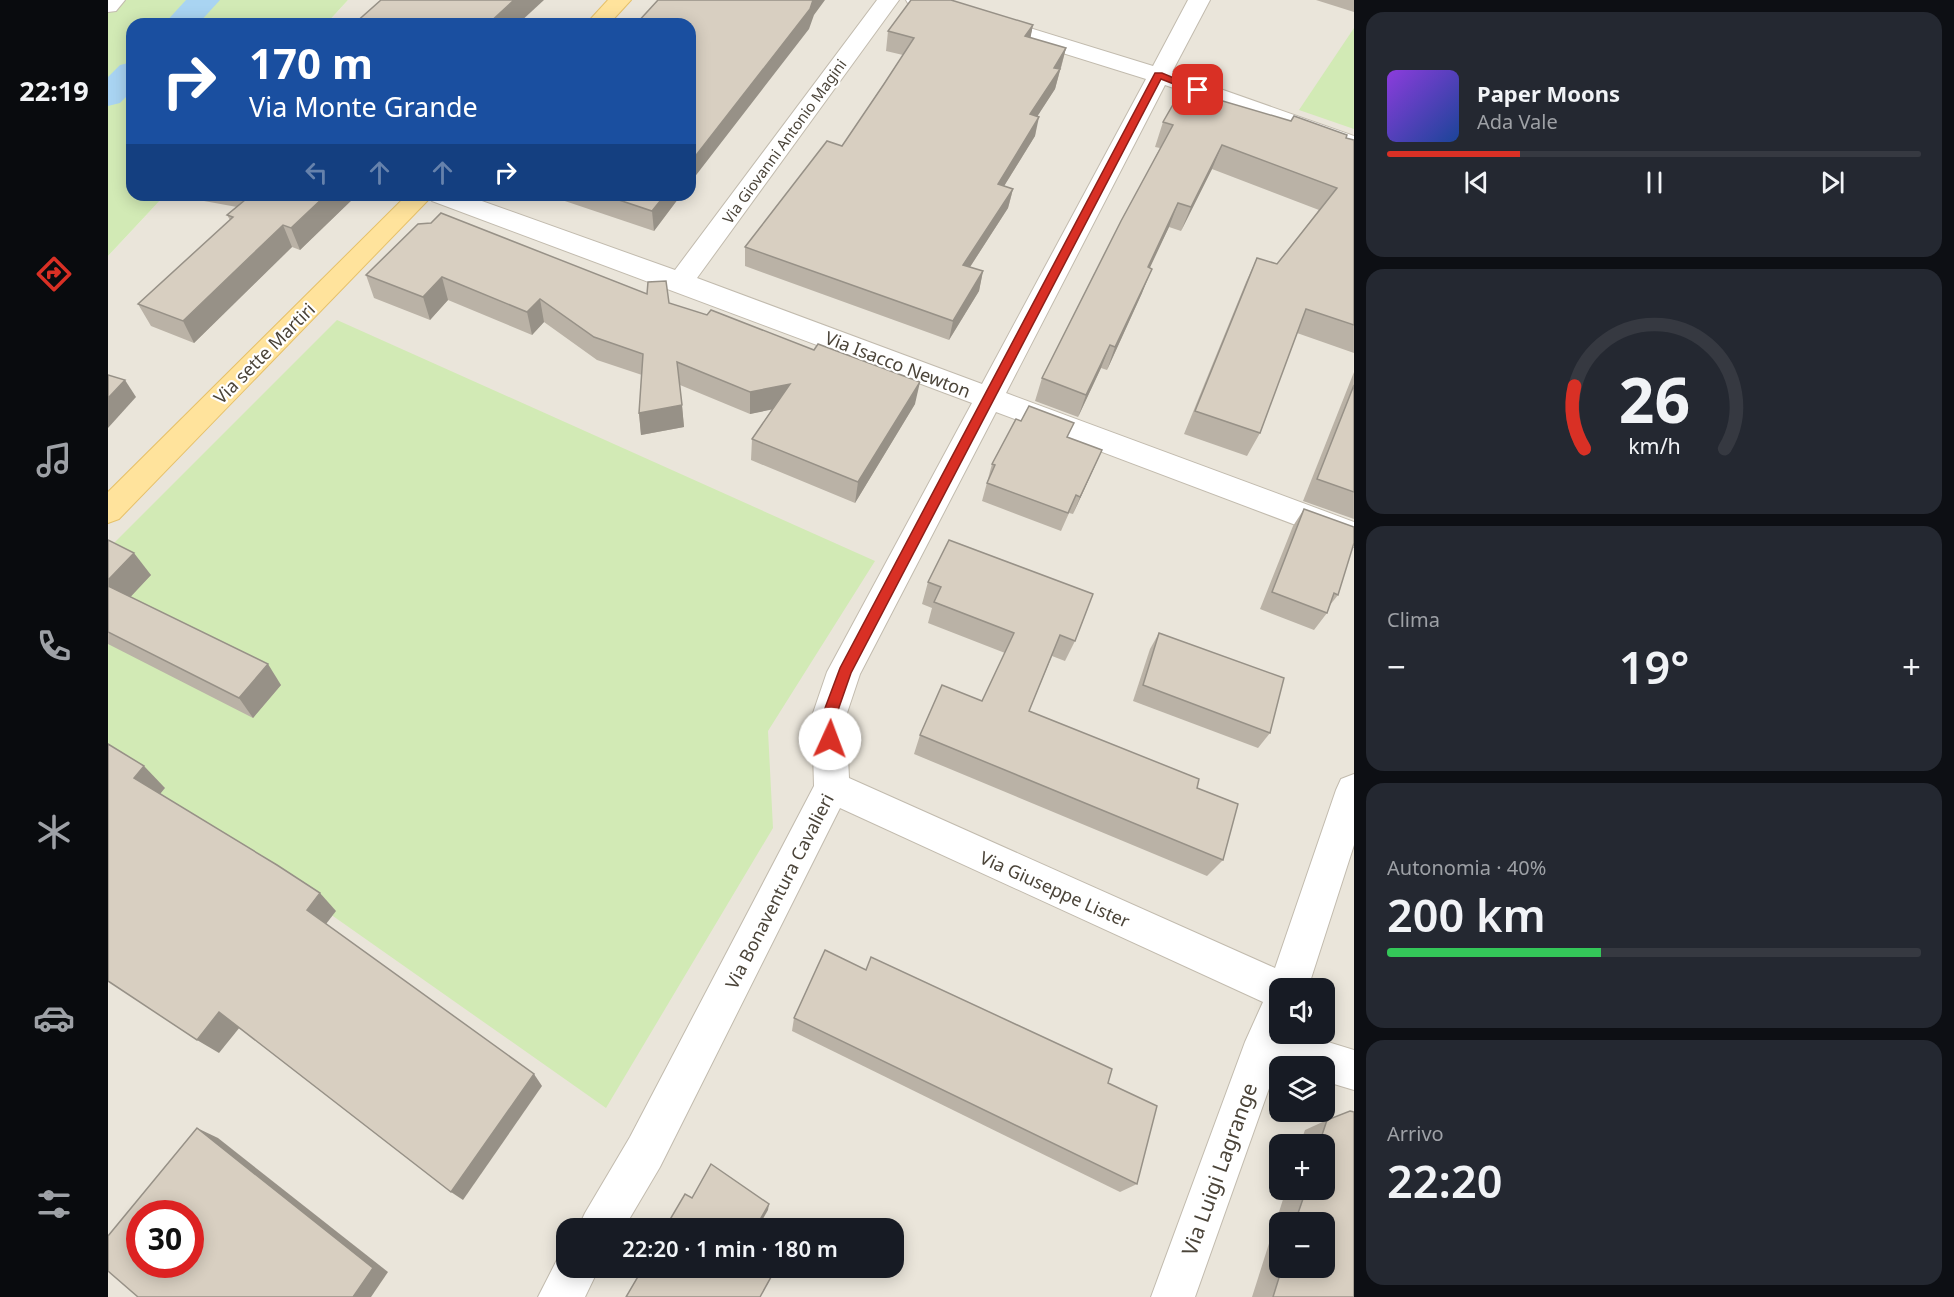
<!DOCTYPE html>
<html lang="it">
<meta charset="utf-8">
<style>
body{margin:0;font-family:"Noto Sans",sans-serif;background:#242831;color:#f1f3f6;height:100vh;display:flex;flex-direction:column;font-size:22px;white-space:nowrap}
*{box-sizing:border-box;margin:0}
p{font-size:20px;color:#9ea1a6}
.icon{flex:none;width:33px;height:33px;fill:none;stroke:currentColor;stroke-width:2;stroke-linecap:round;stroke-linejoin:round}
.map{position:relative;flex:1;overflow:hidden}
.side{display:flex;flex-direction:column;gap:12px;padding:12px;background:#0d0f14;width:600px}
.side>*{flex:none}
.guide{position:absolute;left:18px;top:18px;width:570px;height:183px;border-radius:18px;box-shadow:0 3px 15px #0003;background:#1a4fa0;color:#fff;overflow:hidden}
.fabs{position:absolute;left:1161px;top:978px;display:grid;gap:12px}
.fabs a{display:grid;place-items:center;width:66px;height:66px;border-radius:12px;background:#171b24;box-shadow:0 3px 15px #0003;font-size:30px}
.speed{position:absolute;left:18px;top:1200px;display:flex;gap:12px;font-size:30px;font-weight:700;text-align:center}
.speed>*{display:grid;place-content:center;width:78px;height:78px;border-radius:50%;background:#171b24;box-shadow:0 3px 15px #0003;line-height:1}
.speed .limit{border:9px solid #d22;background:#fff;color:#111}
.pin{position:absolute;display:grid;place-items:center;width:51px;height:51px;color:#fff;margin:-26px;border-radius:12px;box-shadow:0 3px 9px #0006}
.me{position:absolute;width:66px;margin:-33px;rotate:2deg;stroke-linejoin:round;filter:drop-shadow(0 0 4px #0008)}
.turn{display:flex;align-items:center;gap:21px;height:126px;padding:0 24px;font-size:27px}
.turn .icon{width:78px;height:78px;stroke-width:2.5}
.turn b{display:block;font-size:42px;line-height:51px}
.lanes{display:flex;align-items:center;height:57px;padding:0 24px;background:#0003;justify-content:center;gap:30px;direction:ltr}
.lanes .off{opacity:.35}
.big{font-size:45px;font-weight:600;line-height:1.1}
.side .card{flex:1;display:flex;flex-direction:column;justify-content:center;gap:9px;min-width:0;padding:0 21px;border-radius:18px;background:#242831}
.side .dial{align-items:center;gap:0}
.dial svg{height:156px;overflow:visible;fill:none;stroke:#363941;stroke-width:7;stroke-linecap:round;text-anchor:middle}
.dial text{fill:#f1f3f6;stroke:none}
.song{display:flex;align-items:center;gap:18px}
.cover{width:72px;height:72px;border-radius:9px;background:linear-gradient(135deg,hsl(270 70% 55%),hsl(220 70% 35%))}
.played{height:6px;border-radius:3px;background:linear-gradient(90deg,#d93025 25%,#363941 25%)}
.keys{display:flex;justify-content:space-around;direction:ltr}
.heat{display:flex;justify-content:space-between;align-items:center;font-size:33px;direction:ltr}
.charge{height:9px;border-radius:4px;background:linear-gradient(90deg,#34c759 40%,#363941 0)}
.trip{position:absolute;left:448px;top:1218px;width:348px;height:60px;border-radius:18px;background:#171b24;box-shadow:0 3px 15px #0003;font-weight:600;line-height:60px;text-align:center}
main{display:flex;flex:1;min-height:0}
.dock{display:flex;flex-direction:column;width:108px;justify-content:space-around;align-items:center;background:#090b0e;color:#9ea1a6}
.dock .icon{width:42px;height:42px}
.dock .current{color:#d93025}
.dock b{font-size:27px;color:#f1f3f6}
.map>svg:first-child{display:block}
.residential{fill:#eae5da;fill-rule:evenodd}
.green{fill:#d2eab5}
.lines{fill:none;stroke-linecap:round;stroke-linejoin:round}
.canal{fill:#a9d4f2;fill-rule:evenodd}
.minor-casing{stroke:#c2bbae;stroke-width:2}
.major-casing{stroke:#e6c16a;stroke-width:2}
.minor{fill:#fff;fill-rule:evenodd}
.major{fill:#ffe39c;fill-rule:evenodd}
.wall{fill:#bab2a6;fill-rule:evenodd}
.shaded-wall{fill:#979187}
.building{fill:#d8cfc1;stroke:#979187;stroke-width:1.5;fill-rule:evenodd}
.route{fill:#d93025;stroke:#8d1f18;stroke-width:1.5}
.labels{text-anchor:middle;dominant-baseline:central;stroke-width:4.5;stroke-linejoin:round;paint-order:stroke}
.far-street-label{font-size:15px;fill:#4b4439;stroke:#fff}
.street-label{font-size:18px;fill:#4b4439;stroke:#fff}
.near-street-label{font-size:21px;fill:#4b4439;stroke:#fff}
</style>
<main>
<nav class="dock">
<b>22:19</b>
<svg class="icon current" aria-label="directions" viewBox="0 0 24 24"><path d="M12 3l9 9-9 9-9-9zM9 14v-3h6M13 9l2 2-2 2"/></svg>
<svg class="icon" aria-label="music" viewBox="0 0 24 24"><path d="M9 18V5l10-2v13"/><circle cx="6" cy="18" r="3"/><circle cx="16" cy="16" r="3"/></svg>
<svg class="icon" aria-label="phone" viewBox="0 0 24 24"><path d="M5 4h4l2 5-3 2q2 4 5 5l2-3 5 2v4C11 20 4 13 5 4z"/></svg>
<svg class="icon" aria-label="climate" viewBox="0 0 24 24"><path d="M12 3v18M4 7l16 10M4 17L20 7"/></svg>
<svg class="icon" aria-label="car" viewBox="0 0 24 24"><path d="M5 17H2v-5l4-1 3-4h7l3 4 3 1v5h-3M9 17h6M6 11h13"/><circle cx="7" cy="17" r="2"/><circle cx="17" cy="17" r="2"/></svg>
<svg class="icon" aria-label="filters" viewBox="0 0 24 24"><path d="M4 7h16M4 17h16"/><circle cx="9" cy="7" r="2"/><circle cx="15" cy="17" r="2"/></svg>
</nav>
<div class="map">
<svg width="1246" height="1297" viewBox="0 0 1246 1297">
<rect width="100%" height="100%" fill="#f6f3ec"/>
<path class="residential" d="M 240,0 L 1246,0 L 1246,1297 L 0,1297 L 0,256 L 57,195 L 582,195 L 582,24 L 218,24 ZM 1172,988 L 1216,988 L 1216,1034 L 1172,1034 ZM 1172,1066 L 1216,1066 L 1216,1112 L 1172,1112 ZM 1172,1144 L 1216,1144 L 1216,1190 L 1172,1190 ZM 32,1214 L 82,1214 L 82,1264 L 32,1264 ZM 1172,1222 L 1216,1222 L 1216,1268 L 1172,1268 ZM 459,1228 L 786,1228 L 786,1268 L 459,1268 Z"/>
<g class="green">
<path d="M 0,0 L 240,0 L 218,24 L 24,24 L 24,195 L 57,195 L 0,256 Z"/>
<path d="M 1246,28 L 1246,129 L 1191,110 Z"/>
<path d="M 229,320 L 767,561 L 660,731 L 665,828 L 498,1108 L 0,758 L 0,549 Z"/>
</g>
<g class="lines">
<g class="canal">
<path d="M 78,0 L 112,0 L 90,24 L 56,24 Z"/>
<path d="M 24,62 L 24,91 L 12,103 L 0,106 L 0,77 L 12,65 Z"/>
</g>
<g class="minor-casing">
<g id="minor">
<path d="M 0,0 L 17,0 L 8,11 L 0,12 Z"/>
<path d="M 769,0 L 791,0 L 589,278 L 874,384 L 1038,79 L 801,5 L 798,0 L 831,0 L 1045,66 L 1080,0 L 1102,0 L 1064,72 L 1246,136 L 1246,151 L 1057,85 L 898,393 L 1246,522 L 1246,547 L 888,412 L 752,674 L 738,716 L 741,778 L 1167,968 L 1228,790 L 1233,779 L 1246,774 L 1246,845 L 1200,988 L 1172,988 L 1172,1034 L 1194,1034 L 1246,1050 L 1246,1090 L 1216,1081 L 1216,1066 L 1169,1066 L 1087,1297 L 1043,1297 L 1137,1042 L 1155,1002 L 732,808 L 552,1167 L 516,1228 L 470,1228 L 477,1213 L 522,1137 L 706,786 L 704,716 L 719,672 L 864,403 L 324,201 L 321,195 L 357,195 L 567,270 Z"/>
<path d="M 459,1250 L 459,1268 L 491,1268 L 477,1297 L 430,1297 L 453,1252 Z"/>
</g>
</g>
<g class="major-casing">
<g id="major">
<path d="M 500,0 L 523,0 L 501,24 L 478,24 Z"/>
<path d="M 299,195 L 325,195 L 11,519 L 0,523 L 0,492 Z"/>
</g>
</g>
<use href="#minor" class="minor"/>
<use href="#major" class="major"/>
</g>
<g class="wall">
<path d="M 1208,0 L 1246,0 L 1246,12 Z"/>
<path d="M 925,25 L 922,38 L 958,48 L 953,68 L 952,70 L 947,89 L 929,116 L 927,136 L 896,186 L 905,189 L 900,208 L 862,267 L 875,271 L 871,291 L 841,340 L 637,266 L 637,247 L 734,146 L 795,55 L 778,51 L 780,31 Z"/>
<path d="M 1055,122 L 1238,138 L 1246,140 L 1246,353 L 1189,333 L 1152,433 L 1139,456 L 1076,434 L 1138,282 L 1149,258 L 1169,264 L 1211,210 L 1104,169 L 1073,231 L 1061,227 L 1041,268 L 1034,293 L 999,370 L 993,368 L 970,417 L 927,401 L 934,378 L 1052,148 L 1047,147 Z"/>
<path d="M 93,195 L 249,195 L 192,250 L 184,247 L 86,343 L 43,326 L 30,304 L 122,220 L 119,215 L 129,207 L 96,201 Z"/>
<path d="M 439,195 L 573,195 L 546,231 Z"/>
<path d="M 310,224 L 561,303 L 807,404 L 747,503 L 643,460 L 644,439 L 664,409 L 642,414 L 572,385 L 576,427 L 533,435 L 531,413 L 534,375 L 489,360 L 436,322 L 424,335 L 340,300 L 322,320 L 266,298 L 258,275 Z"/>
<path d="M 1246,372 L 1246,519 L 1195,501 Z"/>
<path d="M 960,438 L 994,450 L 965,514 L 961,513 L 953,531 L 874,501 L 884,464 Z"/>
<path d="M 1196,509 L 1230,595 L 1222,605 L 1219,613 L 1206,630 L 1152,609 L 1185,526 Z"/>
<path d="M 0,540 L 43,575 L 22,597 L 173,685 L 145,718 L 0,644 Z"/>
<path d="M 820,582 L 967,641 L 957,661 L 944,656 L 921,711 L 1089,788 L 1115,860 L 1099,876 L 806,754 L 812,735 L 874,701 L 897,653 L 820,623 L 824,608 L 814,604 Z"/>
<path d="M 1051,633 L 1162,733 L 1150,748 L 1025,701 L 1042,649 Z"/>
<path d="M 758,970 L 1000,1083 L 1029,1184 L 1012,1192 L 684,1031 L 686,1018 Z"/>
<path d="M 1219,1120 L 1246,1297 L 1144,1297 L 1178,1190 L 1216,1190 L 1216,1144 L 1192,1144 L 1197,1130 ZM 1172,1222 L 1216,1222 L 1216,1268 L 1172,1268 Z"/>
</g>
<g class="shaded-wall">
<path d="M 406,0 L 436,0 L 410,24 L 380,24 Z"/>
<path d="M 705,0 L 717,0 L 706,15 L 701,29 L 582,183 L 582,163 Z"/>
<path d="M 925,25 L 921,45 L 917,36 Z"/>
<path d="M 958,48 L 947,89 L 918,134 L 922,114 L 946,68 Z"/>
<path d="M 931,117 L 927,136 L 885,204 L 890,184 Z"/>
<path d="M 1114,145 L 1104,169 L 1073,231 L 1083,207 Z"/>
<path d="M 905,189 L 900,208 L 851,284 L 855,265 Z"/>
<path d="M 218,195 L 249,195 L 192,250 L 183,228 Z"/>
<path d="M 557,195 L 573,195 L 546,231 L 544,211 Z"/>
<path d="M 1070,203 L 1061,227 L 1031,291 L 1040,267 Z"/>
<path d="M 175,225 L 184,247 L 86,343 L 75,321 Z"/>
<path d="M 1044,269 L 1034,293 L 999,370 L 1007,347 Z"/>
<path d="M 875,271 L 871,291 L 841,340 L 845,321 Z"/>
<path d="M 334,277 L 340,300 L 322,320 L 315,297 Z"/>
<path d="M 432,299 L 436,322 L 424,335 L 419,312 Z"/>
<path d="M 1002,345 L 993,368 L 970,417 L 978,395 Z"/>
<path d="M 17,380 L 28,397 L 0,428 L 0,398 Z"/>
<path d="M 812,382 L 807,404 L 747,503 L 750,482 Z"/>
<path d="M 682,384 L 681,406 L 642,414 L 642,392 Z"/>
<path d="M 574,405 L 576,427 L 533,435 L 531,413 Z"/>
<path d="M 994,450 L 986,468 L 965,514 L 972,497 Z"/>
<path d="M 26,553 L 43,575 L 14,606 L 0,589 L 0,580 Z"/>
<path d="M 160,664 L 173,685 L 145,718 L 131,698 Z"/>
<path d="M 36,766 L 57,788 L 47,800 L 26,778 Z"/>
<path d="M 212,893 L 228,911 L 215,928 L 199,910 Z"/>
<path d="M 111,1012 L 132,1027 L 111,1053 L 89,1040 Z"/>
<path d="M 426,1074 L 434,1086 L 355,1200 L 343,1192 Z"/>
<path d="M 89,1128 L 110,1138 L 280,1272 L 263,1297 L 245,1297 Z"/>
<path d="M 661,1204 L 660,1210 L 652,1224 L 653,1218 Z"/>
</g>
<g class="building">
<path d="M 273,0 L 406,0 L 380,24 L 246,24 Z"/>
<path d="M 550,0 L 705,0 L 702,9 L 582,163 L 582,24 L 528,24 Z"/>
<path d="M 803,0 L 843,0 L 925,25 L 917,36 L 958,48 L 946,68 L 952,69 L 922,114 L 931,117 L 890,184 L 905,189 L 855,265 L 875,271 L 845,321 L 637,247 L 719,141 L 734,146 L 776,84 L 806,38 L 780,31 Z"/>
<path d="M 1074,89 L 1183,121 L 1186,116 L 1239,135 L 1238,138 L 1246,140 L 1246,325 L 1198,309 L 1152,433 L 1087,411 L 1149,258 L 1169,264 L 1229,188 L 1114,145 L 1083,207 L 1070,203 L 1040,267 L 1044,269 L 1007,347 L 1002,345 L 978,395 L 934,378 L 1013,221 L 1065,125 L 1055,122 Z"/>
<path d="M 143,195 L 218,195 L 183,228 L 175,225 L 75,321 L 30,304 L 125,217 L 119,215 Z"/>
<path d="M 496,195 L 557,195 L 544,211 Z"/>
<path d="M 333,213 L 539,294 L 540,282 L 558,281 L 561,303 L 599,315 L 603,310 L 706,350 L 710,344 L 812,382 L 750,482 L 644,439 L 682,384 L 642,392 L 569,362 L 574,405 L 531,413 L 535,354 L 486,337 L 432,299 L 419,312 L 334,277 L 315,297 L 258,275 L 310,224 L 323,223 Z"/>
<path d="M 0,375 L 17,380 L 0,398 Z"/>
<path d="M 1246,385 L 1246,492 L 1209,479 Z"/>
<path d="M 921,406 L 966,423 L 959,437 L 994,450 L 972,497 L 968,495 L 960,513 L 879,483 L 887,465 L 884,464 L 908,419 L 913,421 Z"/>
<path d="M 1196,509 L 1246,527 L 1246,543 L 1230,595 L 1226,593 L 1219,613 L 1164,592 Z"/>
<path d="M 0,540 L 26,553 L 0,580 Z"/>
<path d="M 841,540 L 985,594 L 967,641 L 952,635 L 921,711 L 1091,779 L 1089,788 L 1130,804 L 1115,860 L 812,735 L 834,685 L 874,701 L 906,633 L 826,602 L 833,587 L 820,582 Z"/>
<path d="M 0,586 L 160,664 L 131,698 L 0,632 Z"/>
<path d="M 1051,633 L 1176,678 L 1162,733 L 1035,685 Z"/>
<path d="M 0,744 L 36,766 L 26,778 L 169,865 L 212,893 L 199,910 L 426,1074 L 343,1192 L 111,1012 L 89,1040 L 0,981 Z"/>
<path d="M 717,950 L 758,970 L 763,957 L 1004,1069 L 1000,1083 L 1049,1106 L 1029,1184 L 686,1018 Z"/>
<path d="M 1242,1111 L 1246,1112 L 1246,1297 L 1165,1297 L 1174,1268 L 1216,1268 L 1216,1222 L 1187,1222 L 1198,1190 L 1216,1190 L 1216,1144 L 1211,1144 L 1219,1120 Z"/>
<path d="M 89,1128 L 265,1268 L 245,1297 L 30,1297 L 0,1271 L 0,1236 ZM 32,1214 L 82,1214 L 82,1264 L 32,1264 Z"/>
<path d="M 603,1164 L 661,1204 L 653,1218 L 669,1228 L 557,1228 L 577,1194 L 584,1198 Z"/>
<path d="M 535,1268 L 668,1268 L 652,1297 L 518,1297 Z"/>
</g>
<path class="route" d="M 1047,73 L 1054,73 L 1095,90 L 1086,92 L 1053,79 L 743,673 L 728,716 L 729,739 L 727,744 L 722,746 L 717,744 L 714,716 L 732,668 Z"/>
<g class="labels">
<g class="far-street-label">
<text transform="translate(676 141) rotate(-54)">Via Giovanni Antonio Magini</text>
</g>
<g class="street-label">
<text transform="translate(156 353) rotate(-45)">Via sette Martiri</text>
<text transform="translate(790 364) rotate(21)">Via Isacco Newton</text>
<text transform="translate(947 889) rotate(24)">Via Giuseppe Lister</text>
<text transform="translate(671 891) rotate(-63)">Via Bonaventura Cavalieri</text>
</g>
<g class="near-street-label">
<text transform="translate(1111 1169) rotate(-70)">Via Luigi Lagrange</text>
</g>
</g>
</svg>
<div class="fabs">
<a><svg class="icon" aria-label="sound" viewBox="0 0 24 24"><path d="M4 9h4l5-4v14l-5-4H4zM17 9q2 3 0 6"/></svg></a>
<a><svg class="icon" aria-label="layers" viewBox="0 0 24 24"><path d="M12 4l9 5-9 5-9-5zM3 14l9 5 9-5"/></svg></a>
<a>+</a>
<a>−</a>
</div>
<div class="speed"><div class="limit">30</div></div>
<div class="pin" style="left:1090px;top:90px;background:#d93025"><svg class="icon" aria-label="arrive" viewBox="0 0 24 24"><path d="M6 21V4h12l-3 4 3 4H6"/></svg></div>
<svg class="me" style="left:722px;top:739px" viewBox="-20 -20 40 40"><circle r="19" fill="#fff"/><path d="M0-13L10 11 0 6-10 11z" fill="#d93025"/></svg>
<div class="trip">22:20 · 1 min · 180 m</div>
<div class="guide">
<div class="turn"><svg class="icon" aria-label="right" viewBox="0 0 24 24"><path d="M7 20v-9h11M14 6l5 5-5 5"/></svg><div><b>170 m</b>Via Monte Grande</div></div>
<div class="lanes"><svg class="icon off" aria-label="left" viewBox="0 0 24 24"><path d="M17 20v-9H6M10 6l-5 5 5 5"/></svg><svg class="icon off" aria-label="ahead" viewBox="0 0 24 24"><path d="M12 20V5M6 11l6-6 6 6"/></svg><svg class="icon off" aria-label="ahead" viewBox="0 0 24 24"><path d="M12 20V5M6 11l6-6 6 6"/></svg><svg class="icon" aria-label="right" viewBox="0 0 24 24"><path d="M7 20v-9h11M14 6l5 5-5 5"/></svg></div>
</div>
</div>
<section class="side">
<div class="card">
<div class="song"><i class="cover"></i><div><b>Paper Moons</b><p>Ada Vale</p></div></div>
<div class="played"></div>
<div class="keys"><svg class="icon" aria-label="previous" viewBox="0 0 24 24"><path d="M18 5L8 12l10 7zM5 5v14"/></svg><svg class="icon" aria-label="pause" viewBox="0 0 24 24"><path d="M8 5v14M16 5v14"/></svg><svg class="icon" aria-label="next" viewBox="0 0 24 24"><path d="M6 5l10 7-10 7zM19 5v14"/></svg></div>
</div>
<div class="card dial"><svg viewBox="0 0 100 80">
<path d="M14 69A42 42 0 1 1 86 69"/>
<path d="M14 69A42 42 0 0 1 9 37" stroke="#d93025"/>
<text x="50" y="56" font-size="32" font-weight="700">26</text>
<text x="50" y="72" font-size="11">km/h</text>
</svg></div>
<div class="card"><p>Clima</p>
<div class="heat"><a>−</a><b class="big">19°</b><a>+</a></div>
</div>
<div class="card"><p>Autonomia · 40%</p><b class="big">200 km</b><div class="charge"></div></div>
<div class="card"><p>Arrivo</p><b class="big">22:20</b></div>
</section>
</main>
